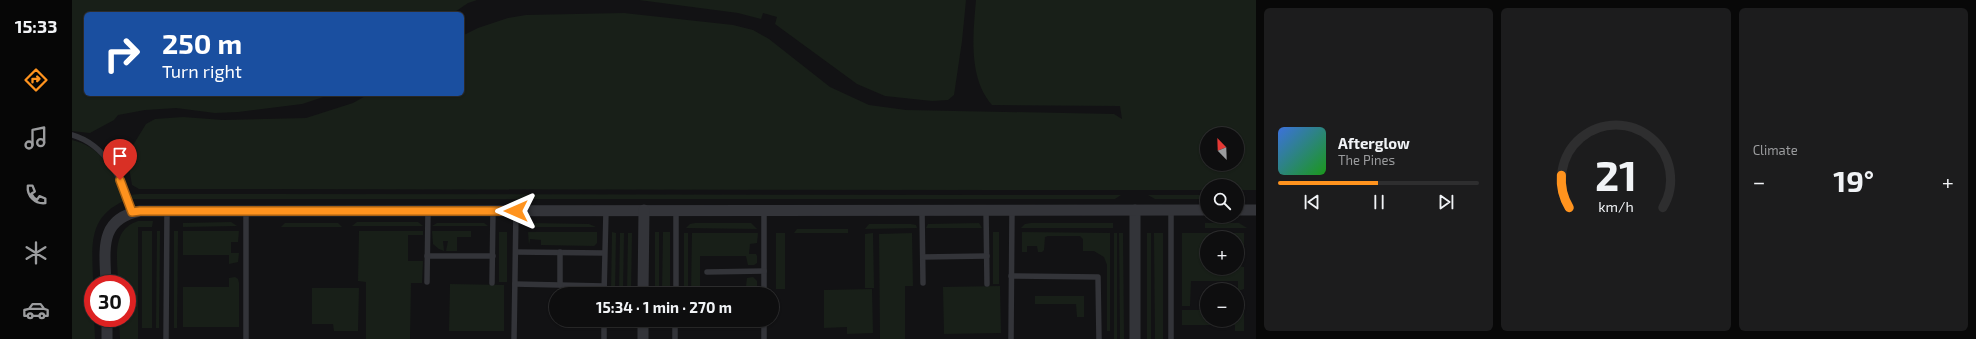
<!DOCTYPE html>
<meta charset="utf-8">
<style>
body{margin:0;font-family:"Exo 2",sans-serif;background:#1c1c1d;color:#f1f3f6;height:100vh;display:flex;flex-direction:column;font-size:15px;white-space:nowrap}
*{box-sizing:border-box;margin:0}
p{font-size:13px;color:#9b9c9e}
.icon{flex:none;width:22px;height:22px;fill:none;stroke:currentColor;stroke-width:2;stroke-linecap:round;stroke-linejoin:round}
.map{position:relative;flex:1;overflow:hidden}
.sheet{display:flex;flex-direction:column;gap:8px;padding:8px;background:#080808;width:720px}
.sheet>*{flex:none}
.top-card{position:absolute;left:12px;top:12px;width:380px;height:84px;border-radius:6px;box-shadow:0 1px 3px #0004,0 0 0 1px #2e2e2f;background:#1a4fa0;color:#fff;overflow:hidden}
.needle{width:26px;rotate:337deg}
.tools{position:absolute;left:1128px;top:127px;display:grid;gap:8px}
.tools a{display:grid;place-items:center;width:44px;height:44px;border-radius:50%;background:#0e0e0f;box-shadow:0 1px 3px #0004,0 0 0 1px #2e2e2f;font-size:20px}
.speed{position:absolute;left:12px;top:275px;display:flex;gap:8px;font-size:20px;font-weight:700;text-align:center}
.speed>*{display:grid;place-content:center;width:52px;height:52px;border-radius:50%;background:#0e0e0f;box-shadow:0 1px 3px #0004,0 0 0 1px #2e2e2f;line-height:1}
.speed .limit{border:6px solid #d22;background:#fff;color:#111}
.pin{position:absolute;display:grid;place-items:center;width:34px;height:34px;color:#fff;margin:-41px -17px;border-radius:50% 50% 50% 0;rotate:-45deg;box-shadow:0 0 4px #0007}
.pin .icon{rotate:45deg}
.me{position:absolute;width:44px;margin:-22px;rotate:270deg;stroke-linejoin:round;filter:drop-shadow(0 0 3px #0008)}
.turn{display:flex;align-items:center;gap:14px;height:84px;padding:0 12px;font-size:18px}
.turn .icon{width:52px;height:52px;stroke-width:2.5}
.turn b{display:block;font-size:28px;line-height:34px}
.big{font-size:30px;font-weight:700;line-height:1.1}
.sheet .tile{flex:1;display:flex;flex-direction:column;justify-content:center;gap:6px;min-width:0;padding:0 14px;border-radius:6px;background:#1c1c1d}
.sheet .dial{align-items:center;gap:0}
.dial svg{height:104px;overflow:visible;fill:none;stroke:#2e2e2f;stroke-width:7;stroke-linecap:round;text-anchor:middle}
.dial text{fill:#f1f3f6;stroke:none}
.song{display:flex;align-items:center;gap:12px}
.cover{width:48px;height:48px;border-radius:6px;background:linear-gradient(135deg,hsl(220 70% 55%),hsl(120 70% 35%))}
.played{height:4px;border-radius:2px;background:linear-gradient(90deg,#ff931e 50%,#2e2e2f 50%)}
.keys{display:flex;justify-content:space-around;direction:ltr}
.heat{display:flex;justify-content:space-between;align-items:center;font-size:22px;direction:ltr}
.sheet .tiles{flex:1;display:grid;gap:8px;grid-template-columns:repeat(3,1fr)}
.trip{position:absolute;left:477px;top:287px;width:230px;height:40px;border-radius:20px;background:#0e0e0f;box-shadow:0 1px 3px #0004,0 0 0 1px #2e2e2f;font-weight:700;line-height:40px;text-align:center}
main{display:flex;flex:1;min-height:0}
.tabs{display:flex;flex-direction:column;width:72px;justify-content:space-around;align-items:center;background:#060606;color:#9b9c9e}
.tabs .icon{width:28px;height:28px}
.tabs .on{color:#ff931e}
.tabs b{font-size:18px;color:#f1f3f6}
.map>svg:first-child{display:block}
.green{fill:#181f18;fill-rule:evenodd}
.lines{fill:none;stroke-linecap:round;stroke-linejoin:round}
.service{stroke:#333439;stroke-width:5.5}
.minor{stroke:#333439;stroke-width:11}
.route-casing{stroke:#a66014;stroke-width:10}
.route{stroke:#ff931e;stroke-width:7}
</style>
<main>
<nav class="tabs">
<b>15:33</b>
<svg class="icon on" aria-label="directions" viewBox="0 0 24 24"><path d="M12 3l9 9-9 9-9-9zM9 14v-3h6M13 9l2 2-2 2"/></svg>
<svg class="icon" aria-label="music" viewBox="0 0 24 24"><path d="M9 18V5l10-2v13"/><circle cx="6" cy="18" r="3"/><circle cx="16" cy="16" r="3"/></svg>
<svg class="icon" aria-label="phone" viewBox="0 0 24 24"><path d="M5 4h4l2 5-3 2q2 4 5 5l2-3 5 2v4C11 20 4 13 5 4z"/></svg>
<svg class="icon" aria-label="climate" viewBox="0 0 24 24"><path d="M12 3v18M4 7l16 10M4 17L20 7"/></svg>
<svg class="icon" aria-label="car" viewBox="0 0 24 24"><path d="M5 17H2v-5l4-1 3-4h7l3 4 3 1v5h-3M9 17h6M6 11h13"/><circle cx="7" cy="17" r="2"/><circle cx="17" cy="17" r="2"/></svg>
</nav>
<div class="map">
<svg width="1184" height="339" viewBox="0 0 1184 339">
<rect width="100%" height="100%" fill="#121214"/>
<g class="green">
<path d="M 0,0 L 405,0 L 396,3 L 380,14 L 14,14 L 14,94 L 260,94 L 230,104 L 166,112 L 143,113 L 104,108 L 73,110 L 46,115 L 42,120 L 18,133 L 0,131 Z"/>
<path d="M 567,0 L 894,0 L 890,41 L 882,95 L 876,100 L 860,101 L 813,96 L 785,84 L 703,24 L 705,17 L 691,13 L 689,19 L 666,13 Z"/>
<path d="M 904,0 L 1184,0 L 1184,190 L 1165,190 L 1165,186 L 1135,186 L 1135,190 L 1052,190 L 67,189 L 60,185 L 55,155 L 74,124 L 83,119 L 111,117 L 151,120 L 234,118 L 281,103 L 297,94 L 390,94 L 390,36 L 406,28 L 436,18 L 454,15 L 552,13 L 661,25 L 681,30 L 697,39 L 758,87 L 797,105 L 834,110 L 1042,114 L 1050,119 L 1048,106 L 920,105 C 896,78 901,34 904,0 ZM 1135,134 L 1165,134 L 1165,164 L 1135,164 Z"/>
<path d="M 0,140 C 29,146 45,174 52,201 C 16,217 20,245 21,279 C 22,300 22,319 23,339 L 0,339 Z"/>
<path d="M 67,194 L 75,194 L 1049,195 L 1043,199 L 58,199 L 57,195 Z"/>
<path d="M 1076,195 L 1135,195 L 1135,199 L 1083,199 Z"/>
<path d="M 66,221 L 81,221 L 80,227 L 66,227 L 66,339 L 48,339 L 47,318 L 55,318 L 55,284 L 46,284 C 46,261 38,230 66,221 Z"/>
<path d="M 159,222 L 165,226 L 111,227 L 111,223 Z"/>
<path d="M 285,222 L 346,222 L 351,226 L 280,226 Z"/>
<path d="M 213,223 L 266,223 L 270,227 L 209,227 Z"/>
<path d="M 365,223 L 412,223 L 416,226 L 360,226 Z"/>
<path d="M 461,223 L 517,224 L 524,227 L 455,227 Z"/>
<path d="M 623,223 L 679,223 L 685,229 L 614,228 L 618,224 Z"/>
<path d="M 907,223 L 910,228 L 854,228 L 856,224 Z"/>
<path d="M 959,223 L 1041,223 L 1041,228 L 949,228 L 953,224 Z"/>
<path d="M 1133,223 L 1167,223 L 1175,228 L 1133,228 Z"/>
<path d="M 797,224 L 839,224 L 844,225 L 845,228 L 793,229 Z"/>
<path d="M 725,229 L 776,229 L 776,233 L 722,233 Z"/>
<rect x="70" y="231" width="10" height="97"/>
<path d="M 85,231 L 88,231 L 87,328 L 84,328 Z"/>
<path d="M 102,231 L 106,231 L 105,328 L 102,328 Z"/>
<path d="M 111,231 L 167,231 L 166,242 L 159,242 L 159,253 L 167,253 L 166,262 L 157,264 L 157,255 L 111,255 Z"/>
<path d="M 287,231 L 351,231 L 351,235 L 336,235 L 336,261 L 351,261 L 350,283 L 339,283 L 338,339 L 294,339 L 294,282 L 286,281 Z"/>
<path d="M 360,231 L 399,231 L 399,237 L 385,237 L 385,251 L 374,251 L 376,241 L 371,241 L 372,251 L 367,249 L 361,244 Z"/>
<rect x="427" y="232" width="8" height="50"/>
<path d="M 456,232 L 525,232 L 525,243 L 522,246 L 469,245 L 469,240 L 458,239 L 457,245 Z"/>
<path d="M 540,232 L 544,233 L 543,294 L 539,294 Z"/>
<rect x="583" y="232" width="4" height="62"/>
<path d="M 591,232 L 598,232 L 598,294 L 590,294 Z"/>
<rect x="921" y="232" width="6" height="52"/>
<path d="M 950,232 L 1038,233 L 1038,331 L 1035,331 L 1035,265 L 1032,257 L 1022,251 L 1011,251 L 1011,239 L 1008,236 L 976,236 L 973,237 L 972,250 L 970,252 L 966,252 L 965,246 L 955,246 L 955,252 L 950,252 Z"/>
<path d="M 548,233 L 552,233 L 551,294 L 547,294 Z"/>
<path d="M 556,233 L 560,233 L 559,294 L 555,294 Z"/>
<rect x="612" y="233" width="4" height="61"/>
<path d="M 620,233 L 686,233 L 685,243 L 678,244 L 677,254 L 684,254 L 685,256 L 685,263 L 682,265 L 676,265 L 674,256 L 628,256 L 628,287 L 674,287 L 675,278 L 681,277 L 685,281 L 685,294 L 619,294 Z"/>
<rect x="704" y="233" width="9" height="56"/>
<path d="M 801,233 L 802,288 L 793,288 L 793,234 Z"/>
<path d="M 840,233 L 841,286 L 833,286 L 833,339 L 808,339 L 807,234 Z"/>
<rect x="1042" y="233" width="3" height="106"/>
<path d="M 1047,233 L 1051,233 L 1052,339 L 1048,339 Z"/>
<rect x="1075" y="233" width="4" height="106"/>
<path d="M 1082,233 L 1091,233 L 1091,339 L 1083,339 Z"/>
<path d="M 1110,233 L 1172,233 L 1172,255 L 1166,255 L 1166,266 L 1172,267 L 1172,289 L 1166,291 L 1166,281 L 1119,281 L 1118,306 L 1110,306 ZM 1135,238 L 1165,238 L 1165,268 L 1135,268 Z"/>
<path d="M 163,277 L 166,279 L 167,283 L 167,327 L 111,327 L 111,287 L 157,287 L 157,278 Z"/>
<path d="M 378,284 L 432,285 L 432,331 L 377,331 Z"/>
<path d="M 928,286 L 929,333 L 872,334 L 871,287 Z"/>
<path d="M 240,288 L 287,288 L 286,331 L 262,331 L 261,324 L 240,324 Z"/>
<path d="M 800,289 L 801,333 L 775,334 L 775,327 L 752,328 L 752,290 Z"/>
<path d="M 963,296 L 1012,296 L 1012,317 L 1005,317 L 1004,304 L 963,304 Z"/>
<path d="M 1166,302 L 1172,304 L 1172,331 L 1163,331 L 1163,325 L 1110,325 L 1110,310 L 1135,310 L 1135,320 L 1165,320 Z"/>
<rect x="619" y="320" width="66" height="5"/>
</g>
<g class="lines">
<g class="service">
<path d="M 0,135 C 35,145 50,180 60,213"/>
<path d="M 692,210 L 692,294"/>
<path d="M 914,210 L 915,284"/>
<path d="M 174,211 L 174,339"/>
<path d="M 850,211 L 851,283"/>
<path d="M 444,252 L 532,253"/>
<path d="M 355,256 L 421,256"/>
<path d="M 851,257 L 915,256"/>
<path d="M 635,272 L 692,271"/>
<path d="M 939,276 L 1026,277 L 1027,339"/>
<path d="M 355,282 L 356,211"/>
<path d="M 420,283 L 421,211"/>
<path d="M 443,284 L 532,286"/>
<path d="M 488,285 L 488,252"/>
<path d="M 532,294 L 534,211"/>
<path d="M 604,294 L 604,210"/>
<path d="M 692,320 L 692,339"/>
<path d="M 94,339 L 95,211"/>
<path d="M 442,339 L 444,211"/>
<path d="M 532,339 L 532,320"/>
<path d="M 603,339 L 603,320"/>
<path d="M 939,339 L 940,210"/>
<path d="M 1099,339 L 1099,210"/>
</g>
<g class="minor">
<path d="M 1063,210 L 1063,339"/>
<path d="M 1165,210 L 1184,210"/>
<path d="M 34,284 C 33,251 26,219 68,211 L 1135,210"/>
<path d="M 571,294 L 572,210"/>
<path d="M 35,318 L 35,339"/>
<path d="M 571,320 L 571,339"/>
</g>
</g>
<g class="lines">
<g class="route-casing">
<path id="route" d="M 48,180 L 60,212 L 68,211 L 444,211"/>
</g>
<use href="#route" class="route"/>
</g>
</svg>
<div class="tools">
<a><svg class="needle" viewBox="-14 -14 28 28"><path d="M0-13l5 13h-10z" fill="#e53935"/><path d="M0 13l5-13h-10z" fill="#9b9c9e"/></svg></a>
<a><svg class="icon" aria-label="search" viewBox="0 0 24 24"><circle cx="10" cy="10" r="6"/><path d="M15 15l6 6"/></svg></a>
<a>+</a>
<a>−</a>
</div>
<div class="speed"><div class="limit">30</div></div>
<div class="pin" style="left:48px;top:180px;background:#d93025"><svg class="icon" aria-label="arrive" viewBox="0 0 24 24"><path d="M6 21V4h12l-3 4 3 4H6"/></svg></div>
<svg class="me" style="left:444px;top:211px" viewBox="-20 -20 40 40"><path d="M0-17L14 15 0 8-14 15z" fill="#ff931e" stroke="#fff" stroke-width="4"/></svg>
<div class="trip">15:34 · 1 min · 270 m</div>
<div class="top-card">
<div class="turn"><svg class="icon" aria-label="right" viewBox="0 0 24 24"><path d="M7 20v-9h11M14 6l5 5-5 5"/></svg><div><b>250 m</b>Turn right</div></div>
</div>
</div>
<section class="sheet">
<div class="tiles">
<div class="tile">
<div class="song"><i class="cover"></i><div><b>Afterglow</b><p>The Pines</p></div></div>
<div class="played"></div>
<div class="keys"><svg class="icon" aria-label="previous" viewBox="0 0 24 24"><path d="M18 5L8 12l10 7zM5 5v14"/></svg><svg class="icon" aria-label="pause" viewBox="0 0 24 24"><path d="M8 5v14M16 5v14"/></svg><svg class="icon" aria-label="next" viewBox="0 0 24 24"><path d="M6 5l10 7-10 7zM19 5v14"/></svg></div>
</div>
<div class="tile dial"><svg viewBox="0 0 100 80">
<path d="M14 69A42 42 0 1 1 86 69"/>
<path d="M14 69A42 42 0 0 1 8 44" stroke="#ff931e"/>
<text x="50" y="56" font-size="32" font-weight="700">21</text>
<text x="50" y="72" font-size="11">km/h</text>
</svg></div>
<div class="tile"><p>Climate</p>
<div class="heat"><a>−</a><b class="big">19°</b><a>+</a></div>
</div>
</div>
</section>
</main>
